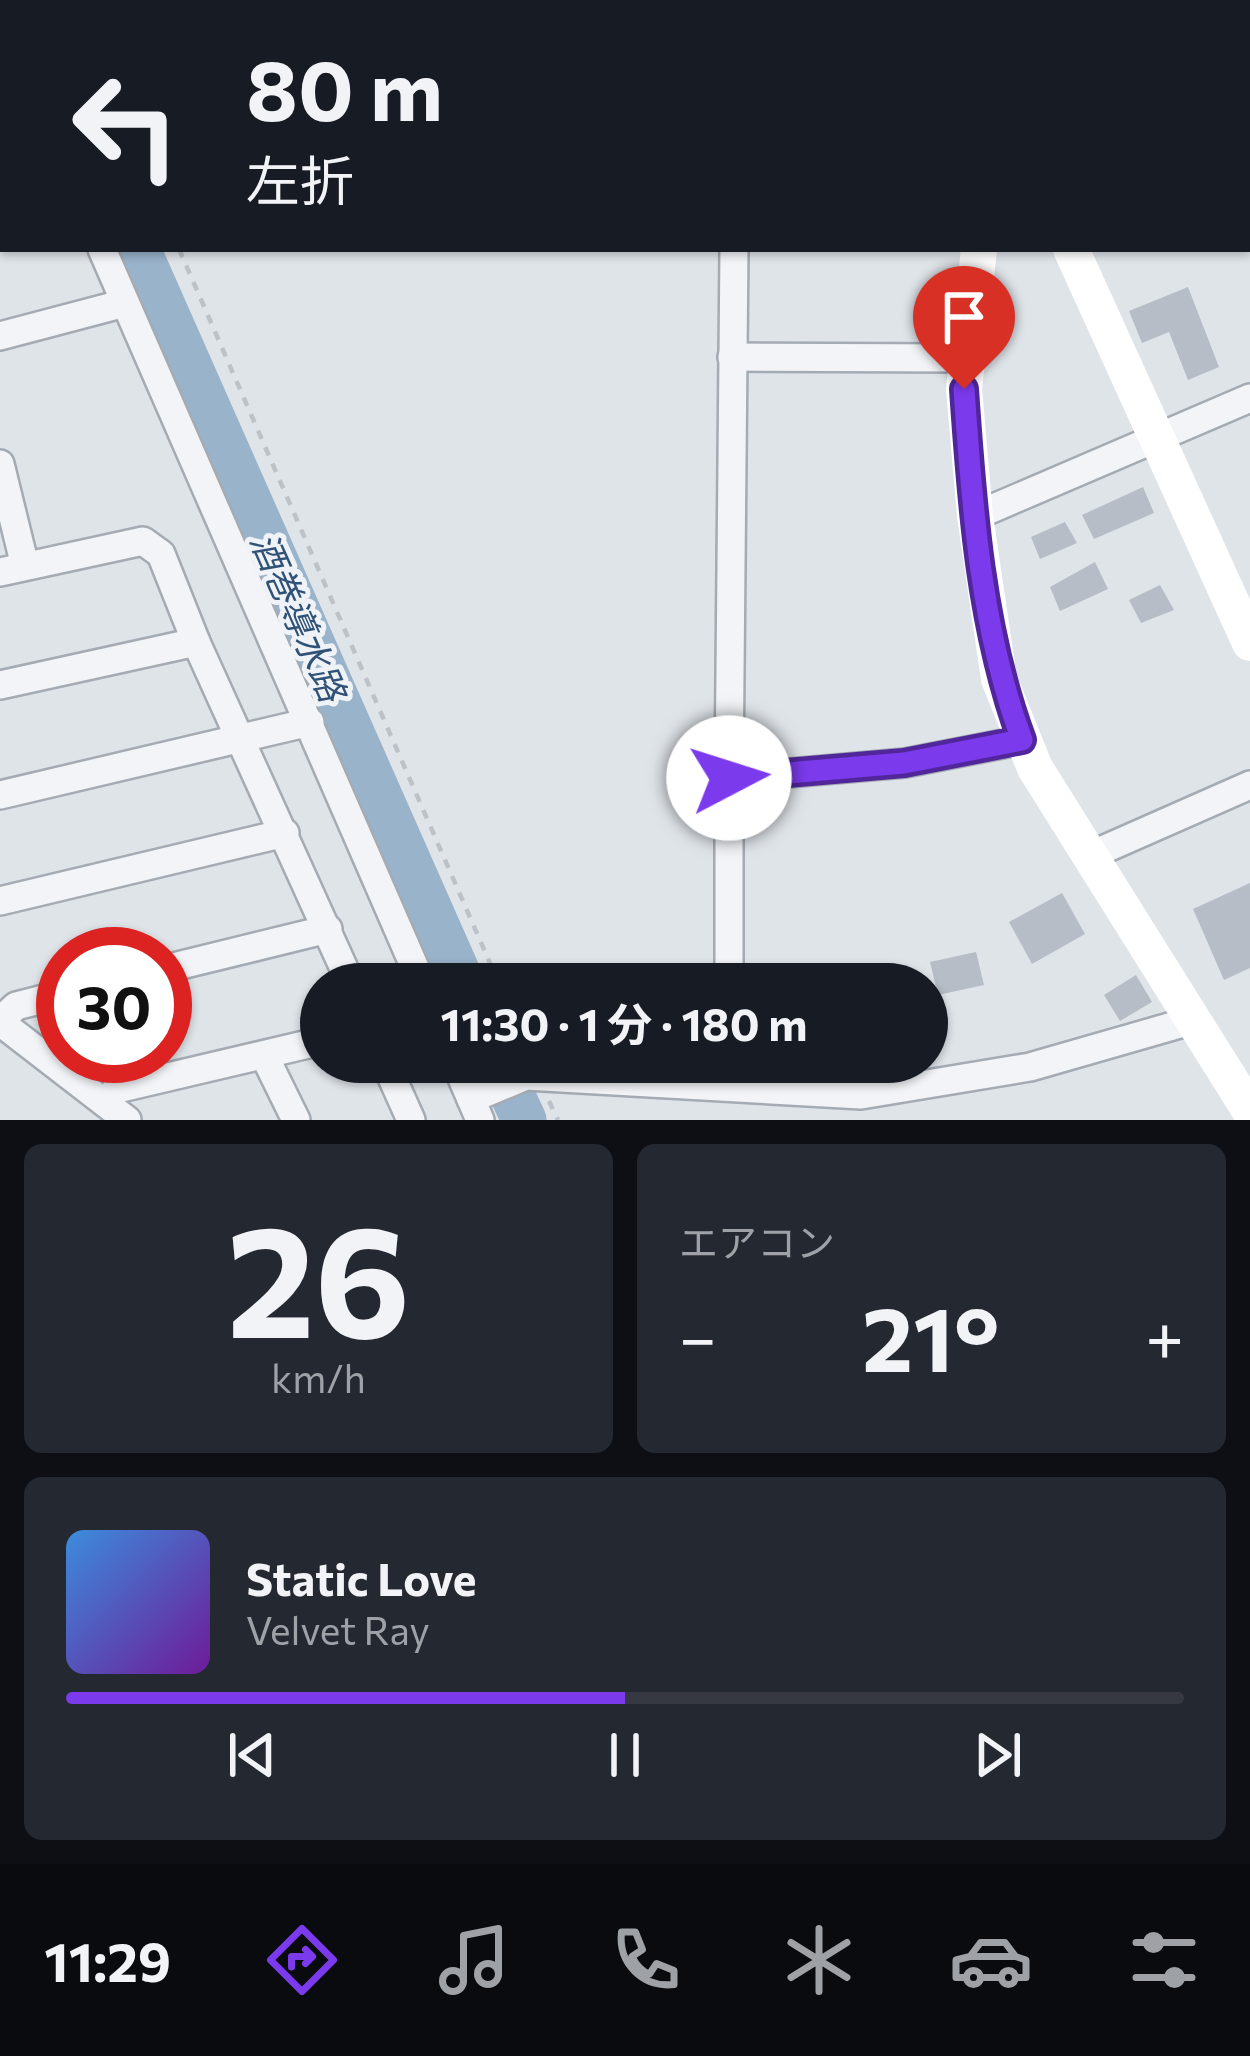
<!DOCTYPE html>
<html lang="ja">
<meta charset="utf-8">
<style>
body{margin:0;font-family:Commissioner,"Noto Sans JP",sans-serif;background:#242831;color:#f1f3f6;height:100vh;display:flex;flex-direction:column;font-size:45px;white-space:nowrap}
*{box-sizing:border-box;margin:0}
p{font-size:39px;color:#9ea1a6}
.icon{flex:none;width:66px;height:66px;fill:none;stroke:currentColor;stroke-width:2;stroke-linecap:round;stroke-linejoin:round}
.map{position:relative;height:1120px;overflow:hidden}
.details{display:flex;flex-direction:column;gap:24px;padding:24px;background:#0d0f14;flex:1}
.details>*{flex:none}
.top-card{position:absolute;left:0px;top:0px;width:1251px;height:252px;box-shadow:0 3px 9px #0004;background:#171b24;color:#f1f3f6;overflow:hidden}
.speed{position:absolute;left:36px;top:927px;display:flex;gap:24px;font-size:60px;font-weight:700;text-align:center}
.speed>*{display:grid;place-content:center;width:156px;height:156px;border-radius:50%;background:#171b24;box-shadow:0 3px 9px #0004;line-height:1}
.speed .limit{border:18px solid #d22;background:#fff;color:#111}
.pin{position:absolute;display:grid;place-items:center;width:102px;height:102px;color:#fff;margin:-123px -51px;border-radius:50% 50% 50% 0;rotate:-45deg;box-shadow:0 0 12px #0007}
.pin .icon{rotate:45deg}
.me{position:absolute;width:132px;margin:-66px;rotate:85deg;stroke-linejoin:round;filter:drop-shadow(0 0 9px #0008)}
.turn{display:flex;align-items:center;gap:42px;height:252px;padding:0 48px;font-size:54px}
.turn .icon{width:156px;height:156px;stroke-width:2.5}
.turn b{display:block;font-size:84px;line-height:102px}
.big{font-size:90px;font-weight:700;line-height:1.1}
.details .tile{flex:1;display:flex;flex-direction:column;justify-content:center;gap:18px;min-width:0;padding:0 42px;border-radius:18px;background:#242831}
.details .dial{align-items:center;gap:0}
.dial b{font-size:156px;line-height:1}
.song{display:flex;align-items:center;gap:36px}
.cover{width:144px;height:144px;border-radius:18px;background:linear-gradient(135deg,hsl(210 70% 55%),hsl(280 70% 35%))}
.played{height:12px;border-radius:6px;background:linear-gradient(90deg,#7c3aed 50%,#363941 50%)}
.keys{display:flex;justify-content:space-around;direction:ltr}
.heat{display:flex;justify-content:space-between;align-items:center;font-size:66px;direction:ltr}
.details .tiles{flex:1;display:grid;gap:24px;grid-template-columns:1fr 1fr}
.tile:last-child{grid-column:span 2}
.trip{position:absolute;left:300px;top:963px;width:648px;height:120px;border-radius:60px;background:#171b24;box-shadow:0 3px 9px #0004;font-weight:700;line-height:120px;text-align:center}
.tab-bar{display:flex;height:192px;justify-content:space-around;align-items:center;background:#090b0e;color:#9ea1a6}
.tab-bar .icon{width:84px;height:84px}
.tab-bar .selected{color:#7c3aed}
.tab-bar b{font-size:54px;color:#f1f3f6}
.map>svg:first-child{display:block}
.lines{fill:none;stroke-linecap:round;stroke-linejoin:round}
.river{stroke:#99b3cb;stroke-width:45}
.building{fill:#b6bdc6}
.street-casing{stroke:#a4abb3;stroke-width:32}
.path{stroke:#bdc2c8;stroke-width:4.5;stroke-dasharray:9 9;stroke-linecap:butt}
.street{stroke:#f2f4f7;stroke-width:27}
.secondary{stroke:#fff;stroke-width:36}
.route-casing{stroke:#51269a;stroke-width:30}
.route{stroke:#7c3aed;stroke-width:21}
.labels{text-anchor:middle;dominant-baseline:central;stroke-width:10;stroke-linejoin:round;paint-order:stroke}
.water-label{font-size:36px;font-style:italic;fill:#305277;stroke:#eff2f7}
</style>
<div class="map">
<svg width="1250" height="1120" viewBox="0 0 1250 1120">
<rect width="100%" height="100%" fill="#dfe4e9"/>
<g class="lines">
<g class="river">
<path d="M 29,0 L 30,3"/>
<path d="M 138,249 L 463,984"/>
<path d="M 497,1062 L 524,1120"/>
</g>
</g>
<g class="building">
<path d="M 1188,287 L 1219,367 L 1188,380 L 1169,332 L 1142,343 L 1129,311 Z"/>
<path d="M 1143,487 L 1154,513 L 1094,539 L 1082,515 Z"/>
<path d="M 1065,522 L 1077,543 L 1040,559 L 1031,537 Z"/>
<path d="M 1095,562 L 1108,589 L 1060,611 L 1050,587 Z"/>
<path d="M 1160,585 L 1174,610 L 1141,623 L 1129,600 Z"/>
<path d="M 1250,883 L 1250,968 L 1224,980 L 1193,909 Z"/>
<path d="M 1062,893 L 1085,934 L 1032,964 L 1009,922 Z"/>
<path d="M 976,952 L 984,985 L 938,995 L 930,962 Z"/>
<path d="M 1136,975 L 1152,1002 L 1120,1021 L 1104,995 Z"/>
</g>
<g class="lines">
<g class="street-casing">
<g id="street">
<path d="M 692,0 L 693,3"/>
<path d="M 1248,4 L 1250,3"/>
<path d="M 0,20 L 3,27"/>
<path d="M 0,139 L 3,138"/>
<path d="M 102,249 L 422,984"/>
<path d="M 0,336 L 125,303"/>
<path d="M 732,357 L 965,358"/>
<path d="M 0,464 L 25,566"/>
<path d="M 975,516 L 1250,398"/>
<path d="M 0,572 L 143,541 L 161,554 L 196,642 L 351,984"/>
<path d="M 0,685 L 196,642"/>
<path d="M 729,778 L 734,249"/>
<path d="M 0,795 L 310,722"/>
<path d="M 1089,856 L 1250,785"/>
<path d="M 0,901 L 285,833"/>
<path d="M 165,969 L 328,929"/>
<path d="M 729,984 L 729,778 L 905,763 L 1023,740"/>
<path d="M 0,1021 L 16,1006 L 63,994"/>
<path d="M 0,1022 L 127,1120"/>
<path d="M 264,1055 L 296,1120"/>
<path d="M 385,1062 L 411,1120"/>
<path d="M 455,1062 L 480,1120"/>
<path d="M 471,1099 L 526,1076 L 861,1095 L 1030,1067 L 1190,1021"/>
<path d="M 104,1102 L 117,1089 L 321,1041"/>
</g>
</g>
<g class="path">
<path d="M 66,0 L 68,3"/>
<path d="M 312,3 L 319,0"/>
<path d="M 179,249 L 499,984"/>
<path d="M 549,1101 L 558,1120"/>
</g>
<use href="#street" class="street"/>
<g class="secondary">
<path d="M 998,0 L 999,3"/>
<path d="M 1080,3 L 1080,0"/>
<path d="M 979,249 L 964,389 L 975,516 L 999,679 L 1035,768 L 1250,1111"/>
<path d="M 1071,249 L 1250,643"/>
</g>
</g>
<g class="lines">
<g class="route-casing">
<path id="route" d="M 729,778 L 904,763 L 1022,740 C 981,630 972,507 964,389"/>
</g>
<use href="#route" class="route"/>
</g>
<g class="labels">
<g class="water-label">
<text transform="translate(300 616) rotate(66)">酒巻導水路</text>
</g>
</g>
</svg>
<div class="speed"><div class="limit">30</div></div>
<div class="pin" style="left:964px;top:389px;background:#d93025"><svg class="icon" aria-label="arrive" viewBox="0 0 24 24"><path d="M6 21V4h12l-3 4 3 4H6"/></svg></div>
<svg class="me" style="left:729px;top:778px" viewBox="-20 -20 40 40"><circle r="19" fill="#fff"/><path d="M0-13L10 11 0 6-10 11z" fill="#7c3aed"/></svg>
<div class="trip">11:30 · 1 分 · 180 m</div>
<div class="top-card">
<div class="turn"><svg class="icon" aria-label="left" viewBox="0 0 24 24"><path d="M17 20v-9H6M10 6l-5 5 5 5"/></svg><div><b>80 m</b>左折</div></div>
</div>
</div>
<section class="details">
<div class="tiles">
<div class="tile dial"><b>26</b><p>km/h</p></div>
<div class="tile"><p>エアコン</p>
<div class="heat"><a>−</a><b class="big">21°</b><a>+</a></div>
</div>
<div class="tile">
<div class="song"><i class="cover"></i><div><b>Static Love</b><p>Velvet Ray</p></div></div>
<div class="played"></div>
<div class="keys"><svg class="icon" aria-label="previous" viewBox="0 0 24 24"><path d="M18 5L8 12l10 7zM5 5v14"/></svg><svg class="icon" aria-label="pause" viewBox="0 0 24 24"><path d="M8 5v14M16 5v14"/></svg><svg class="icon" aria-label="next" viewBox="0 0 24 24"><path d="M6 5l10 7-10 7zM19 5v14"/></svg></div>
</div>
</div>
</section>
<nav class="tab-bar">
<b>11:29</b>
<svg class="icon selected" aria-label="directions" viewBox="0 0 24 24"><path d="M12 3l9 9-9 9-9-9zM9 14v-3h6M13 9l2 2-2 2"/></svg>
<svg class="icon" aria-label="music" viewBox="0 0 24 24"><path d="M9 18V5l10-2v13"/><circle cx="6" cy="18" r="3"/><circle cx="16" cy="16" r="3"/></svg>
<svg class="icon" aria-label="phone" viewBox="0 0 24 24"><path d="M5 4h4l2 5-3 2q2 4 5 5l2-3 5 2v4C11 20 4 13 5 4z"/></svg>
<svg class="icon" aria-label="climate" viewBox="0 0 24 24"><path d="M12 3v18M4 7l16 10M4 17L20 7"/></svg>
<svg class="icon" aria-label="car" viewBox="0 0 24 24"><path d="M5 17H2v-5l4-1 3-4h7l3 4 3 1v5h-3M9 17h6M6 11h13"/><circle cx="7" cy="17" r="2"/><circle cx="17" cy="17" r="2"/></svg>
<svg class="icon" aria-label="filters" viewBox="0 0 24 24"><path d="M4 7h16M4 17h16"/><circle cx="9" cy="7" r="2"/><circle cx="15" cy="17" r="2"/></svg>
</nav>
